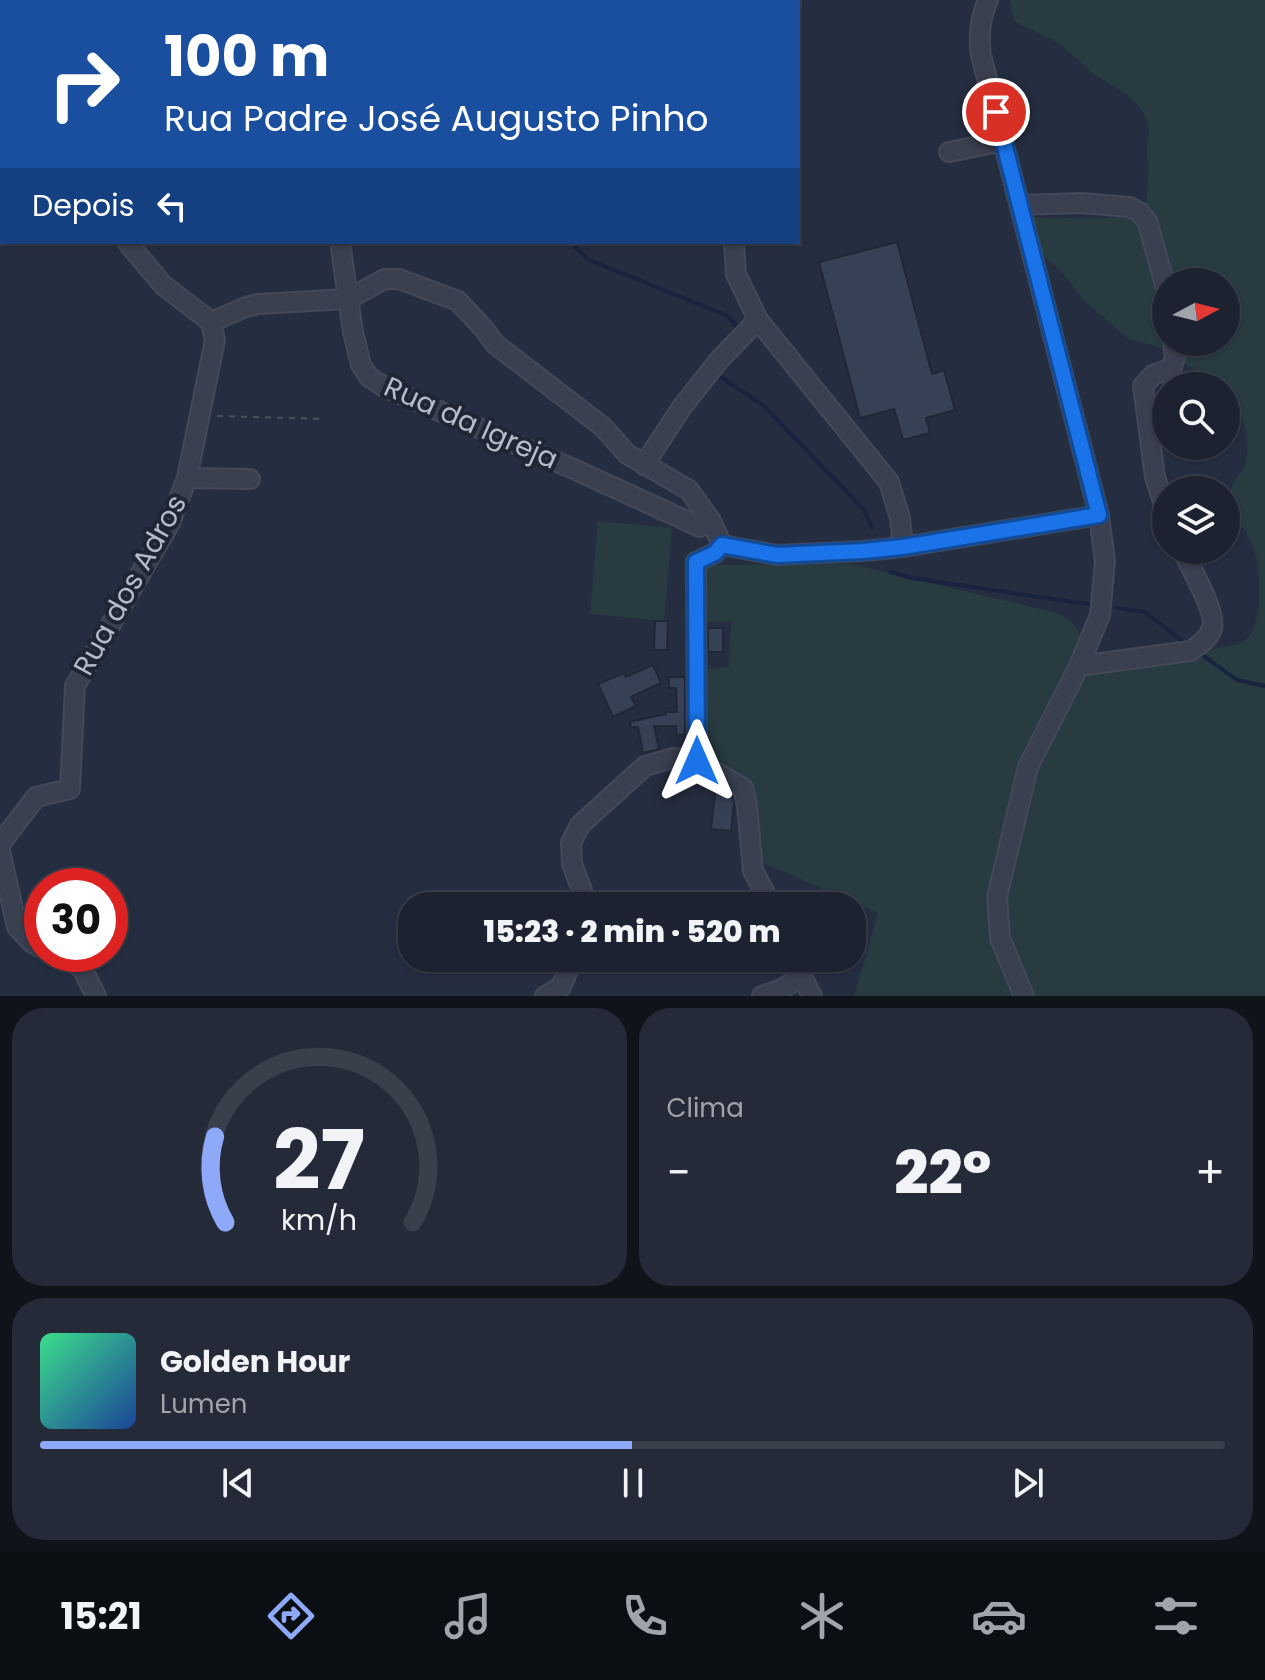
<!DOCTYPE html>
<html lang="pt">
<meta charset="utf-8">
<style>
body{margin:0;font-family:Poppins,sans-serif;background:#252a38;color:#f1f3f6;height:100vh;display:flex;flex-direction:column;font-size:30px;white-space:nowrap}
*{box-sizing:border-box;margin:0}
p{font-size:26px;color:#a0a4ab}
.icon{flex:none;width:44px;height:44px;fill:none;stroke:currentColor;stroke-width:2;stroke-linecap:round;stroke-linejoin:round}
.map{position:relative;height:996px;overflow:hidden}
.drawer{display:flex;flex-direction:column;gap:12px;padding:12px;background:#0f131a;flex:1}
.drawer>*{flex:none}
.top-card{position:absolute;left:0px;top:0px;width:800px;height:244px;box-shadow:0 2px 6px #0004,0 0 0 2px #3a3f4c;background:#1a4fa0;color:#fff;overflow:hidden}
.needle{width:52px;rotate:83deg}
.fabs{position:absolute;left:1152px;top:268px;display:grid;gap:16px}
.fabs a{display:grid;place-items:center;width:88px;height:88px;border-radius:50%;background:#1c2230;box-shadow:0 2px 6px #0004,0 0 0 2px #3a3f4c;font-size:40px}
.speed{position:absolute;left:24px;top:868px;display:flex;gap:16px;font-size:40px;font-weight:700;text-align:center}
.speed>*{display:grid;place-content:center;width:104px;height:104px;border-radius:50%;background:#1c2230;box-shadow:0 2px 6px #0004,0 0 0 2px #3a3f4c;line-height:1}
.speed .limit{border:12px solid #d22;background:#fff;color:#111}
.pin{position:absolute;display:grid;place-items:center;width:68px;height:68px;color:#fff;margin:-34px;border:4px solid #fff;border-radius:50%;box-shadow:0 2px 8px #0007}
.me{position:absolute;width:88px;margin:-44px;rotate:0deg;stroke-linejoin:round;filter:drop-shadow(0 0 6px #0008)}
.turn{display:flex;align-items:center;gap:28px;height:168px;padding:0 32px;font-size:36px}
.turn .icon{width:104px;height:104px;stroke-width:2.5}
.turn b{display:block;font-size:56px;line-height:68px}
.then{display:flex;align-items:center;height:76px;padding:0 32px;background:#0003;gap:16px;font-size:30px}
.big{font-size:60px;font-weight:800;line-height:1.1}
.drawer .widget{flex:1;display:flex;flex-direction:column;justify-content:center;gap:12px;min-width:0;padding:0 28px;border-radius:32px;background:#252a38}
.drawer .dial{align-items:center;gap:0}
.dial svg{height:208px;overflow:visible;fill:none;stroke:#3a3f4c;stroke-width:7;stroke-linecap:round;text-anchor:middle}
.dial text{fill:#f1f3f6;stroke:none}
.song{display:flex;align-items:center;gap:24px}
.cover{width:96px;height:96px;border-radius:12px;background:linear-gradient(135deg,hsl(150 70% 55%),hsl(220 70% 35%))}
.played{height:8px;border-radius:4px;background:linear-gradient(90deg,#8ea9f8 50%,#3a3f4c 50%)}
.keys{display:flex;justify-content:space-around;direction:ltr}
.heat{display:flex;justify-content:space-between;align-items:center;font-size:44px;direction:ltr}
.drawer .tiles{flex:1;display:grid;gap:12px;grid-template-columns:1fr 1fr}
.widget:last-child{grid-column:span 2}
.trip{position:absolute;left:398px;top:892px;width:468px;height:80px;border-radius:32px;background:#1c2230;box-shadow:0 2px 6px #0004,0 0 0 2px #3a3f4c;font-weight:800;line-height:80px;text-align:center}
.tab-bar{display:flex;height:128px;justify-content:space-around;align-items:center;background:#0b0e13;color:#a0a4ab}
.tab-bar .icon{width:56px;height:56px}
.tab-bar .on{color:#8ea9f8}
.tab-bar b{font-size:36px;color:#f1f3f6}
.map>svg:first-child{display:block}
.green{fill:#273b41;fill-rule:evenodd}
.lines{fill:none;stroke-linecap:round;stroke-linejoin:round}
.stream{stroke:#18233f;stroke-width:4}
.building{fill:#374156;stroke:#202737;stroke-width:2}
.minor-casing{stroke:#434959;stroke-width:22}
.major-casing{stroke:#434959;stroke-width:28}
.path{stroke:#415459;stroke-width:2;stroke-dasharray:6 6;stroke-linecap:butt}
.minor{stroke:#3a4050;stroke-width:18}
.major{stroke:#585f70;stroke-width:24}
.route-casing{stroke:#114b97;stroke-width:20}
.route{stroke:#1a73e8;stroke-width:14}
.labels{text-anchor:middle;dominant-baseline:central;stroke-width:8;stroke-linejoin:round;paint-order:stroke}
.street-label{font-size:28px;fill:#b6bbca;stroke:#1e2535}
</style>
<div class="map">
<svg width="1265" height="996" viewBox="0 0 1265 996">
<rect width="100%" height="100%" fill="#252d40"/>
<g class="green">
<path d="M 1010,0 L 1265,0 L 1265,996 L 854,996 L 878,913 L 759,861 L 747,786 L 702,760 L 701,670 L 729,667 L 731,622 L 701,622 L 700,565 L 850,564 L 1057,613 C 1079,622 1079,638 1091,656 C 1123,655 1157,658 1189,655 C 1200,653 1213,649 1224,647 C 1232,645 1242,645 1247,639 C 1262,625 1261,575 1256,556 C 1251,535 1233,516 1231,495 C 1230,482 1237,479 1243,469 C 1255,445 1241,407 1226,389 L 1226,386 L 1220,386 L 1202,377 L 1171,350 L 1130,339 L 1124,335 L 1083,299 L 1059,269 L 1043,256 L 1036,253 L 1028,217 C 1052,217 1121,222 1139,212 C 1148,207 1148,188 1148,178 C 1149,169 1148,162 1147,154 C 1146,141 1152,130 1146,118 C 1136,94 1109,86 1090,71 C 1078,60 1067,48 1053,40 C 1040,33 1026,28 1014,21 ZM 1166,282 L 1226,282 L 1226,342 L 1166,342 Z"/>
<path d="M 598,521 L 672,528 L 664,621 L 590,614 Z"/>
</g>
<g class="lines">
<g class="stream">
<path d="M 581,2 L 581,0"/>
<path d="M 571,242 L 587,259 L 728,316 L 738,328"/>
<path d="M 716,374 L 764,406 L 864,510 L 872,528"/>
<path d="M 891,572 L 912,578 L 1094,605"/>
<path d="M 1117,608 L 1145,612 L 1185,643"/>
<path d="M 1201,654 L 1237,680 L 1265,686"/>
</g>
</g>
<g class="building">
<path d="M 897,242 L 932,374 L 944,370 L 955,410 L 926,418 L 930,433 L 903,440 L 894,409 L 860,418 L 819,262 Z"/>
<path d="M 655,621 L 668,621 L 667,650 L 654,650 Z"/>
<rect x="708" y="628" width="15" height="24"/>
<path d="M 653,665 L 661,683 L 631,697 L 636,706 L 613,717 L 598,684 L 624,673 L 626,677 Z"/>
<path d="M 669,677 L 685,677 L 685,735 L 677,735 L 676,726 L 654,726 L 659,749 L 643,753 L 638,727 L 631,727 L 630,722 L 666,714 L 666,712 L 677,712 L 676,688 L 669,688 Z"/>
<path d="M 716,786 L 729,794 L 729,797 L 733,798 L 734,804 L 731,831 L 711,829 Z"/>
</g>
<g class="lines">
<g class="minor-casing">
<g id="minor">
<path d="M 306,0 L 306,2"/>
<path d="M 988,0 C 980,18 978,35 981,55 L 1099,515 L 1105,562 L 1100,615 L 1079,666 L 1028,767 L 997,897 L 1000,938 L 1024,996"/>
<path d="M 949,152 L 1003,141"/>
<path d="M 1020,205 L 1080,203 L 1130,207 L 1139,212 L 1147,221 L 1166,288"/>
<path d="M 340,242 L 353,332 L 361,365 L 369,377 L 386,388 L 578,471 L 700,527"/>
<path d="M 734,242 L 736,274 L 758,320 L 889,482 L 900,518 L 903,547"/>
<path d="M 211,322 L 246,307 L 258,304 L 348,299 L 385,279 L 399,279 L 458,301 L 484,329 L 495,344 L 603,427 L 627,454 L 689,490 L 711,521 L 722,545"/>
<path d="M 644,465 L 682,407 L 720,359 L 758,320"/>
<path d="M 187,478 L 250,479"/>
<path d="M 1166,511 L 1155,477 L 1143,386 L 1153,375 L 1172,368 L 1175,356 L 1173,342"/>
<path d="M 722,545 L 777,555 L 863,551 L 903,547 L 1099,515"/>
<path d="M 1079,666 L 1190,651 C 1199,645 1209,639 1212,628 C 1217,613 1190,566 1182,550"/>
<path d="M 697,761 L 696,562 L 715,553 L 722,545"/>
<path d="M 0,844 L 36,797 L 70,789 L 75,686 L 170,523 L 187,478 L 215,340 L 211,322 L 163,285 L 127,242"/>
<path d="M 0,850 L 17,927 L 32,943 L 42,948"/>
<path d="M 580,906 L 582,890 L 572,864 L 571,843 L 580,825 L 645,766 L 673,758 L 697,761 L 743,788 L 747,806 L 753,871 L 772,906"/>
<path d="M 54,954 L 82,968 L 96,996"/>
<path d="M 794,958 L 800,973 L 812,996"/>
<path d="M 545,996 L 561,987 L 573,958"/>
<path d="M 762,996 C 778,991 791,987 800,973"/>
</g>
</g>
<g class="major-casing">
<g id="major">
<path d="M 460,0 L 462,2"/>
<path d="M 191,2 L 193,0"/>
<path d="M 729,2 L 730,0"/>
<path d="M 0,193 L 2,191"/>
</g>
</g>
<path class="path" d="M 217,416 L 325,419"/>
<use href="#minor" class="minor"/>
<use href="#major" class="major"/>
</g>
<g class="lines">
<g class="route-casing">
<path id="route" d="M 697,761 L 696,562 L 715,553 L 722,545 L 777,555 L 863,551 L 903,547 L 1099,515 L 996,112"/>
</g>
<use href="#route" class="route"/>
</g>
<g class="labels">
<g class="street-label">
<text transform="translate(471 423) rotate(24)">Rua da Igreja</text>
<text transform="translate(130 585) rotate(-61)">Rua dos Adros</text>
</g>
</g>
</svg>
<div class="fabs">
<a><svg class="needle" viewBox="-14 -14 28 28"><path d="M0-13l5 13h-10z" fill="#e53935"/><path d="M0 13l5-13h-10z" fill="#a0a4ab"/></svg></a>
<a><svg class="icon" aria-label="search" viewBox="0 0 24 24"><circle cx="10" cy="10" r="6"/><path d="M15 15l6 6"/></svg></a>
<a><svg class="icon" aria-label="layers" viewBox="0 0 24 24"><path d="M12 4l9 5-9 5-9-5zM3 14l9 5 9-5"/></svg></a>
</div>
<div class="speed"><div class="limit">30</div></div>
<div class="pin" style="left:996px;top:112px;background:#d93025"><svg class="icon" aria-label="arrive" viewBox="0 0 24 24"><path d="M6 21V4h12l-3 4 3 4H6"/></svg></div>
<svg class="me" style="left:697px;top:761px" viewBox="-20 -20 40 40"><path d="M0-17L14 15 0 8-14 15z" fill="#1a73e8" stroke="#fff" stroke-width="4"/></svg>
<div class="trip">15:23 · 2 min · 520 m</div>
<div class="top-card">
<div class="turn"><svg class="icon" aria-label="right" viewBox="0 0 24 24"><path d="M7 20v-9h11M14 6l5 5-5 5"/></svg><div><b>100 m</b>Rua Padre José Augusto Pinho</div></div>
<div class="then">Depois<svg class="icon" aria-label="left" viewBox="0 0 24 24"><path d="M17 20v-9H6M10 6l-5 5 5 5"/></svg></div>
</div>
</div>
<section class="drawer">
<div class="tiles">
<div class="widget dial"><svg viewBox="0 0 100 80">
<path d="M14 69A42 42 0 1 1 86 69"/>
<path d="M14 69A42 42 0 0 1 10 36" stroke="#8ea9f8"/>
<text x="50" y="56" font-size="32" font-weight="700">27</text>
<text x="50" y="72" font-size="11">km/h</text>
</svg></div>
<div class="widget"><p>Clima</p>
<div class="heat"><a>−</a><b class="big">22°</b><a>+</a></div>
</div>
<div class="widget">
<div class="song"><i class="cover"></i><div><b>Golden Hour</b><p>Lumen</p></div></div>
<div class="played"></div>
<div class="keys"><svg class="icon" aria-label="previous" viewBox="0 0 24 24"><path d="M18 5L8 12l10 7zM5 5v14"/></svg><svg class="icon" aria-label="pause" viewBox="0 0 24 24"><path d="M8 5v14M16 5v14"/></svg><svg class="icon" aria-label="next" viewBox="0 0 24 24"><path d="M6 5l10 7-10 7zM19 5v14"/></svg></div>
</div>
</div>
</section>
<nav class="tab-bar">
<b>15:21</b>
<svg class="icon on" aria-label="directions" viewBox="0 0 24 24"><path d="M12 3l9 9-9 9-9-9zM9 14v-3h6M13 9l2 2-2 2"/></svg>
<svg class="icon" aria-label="music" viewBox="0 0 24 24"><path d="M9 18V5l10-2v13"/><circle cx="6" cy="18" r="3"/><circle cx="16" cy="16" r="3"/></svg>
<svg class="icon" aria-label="phone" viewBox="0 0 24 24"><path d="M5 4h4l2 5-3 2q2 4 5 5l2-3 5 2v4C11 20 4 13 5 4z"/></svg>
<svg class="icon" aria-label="climate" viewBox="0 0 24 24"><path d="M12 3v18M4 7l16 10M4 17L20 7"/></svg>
<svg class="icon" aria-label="car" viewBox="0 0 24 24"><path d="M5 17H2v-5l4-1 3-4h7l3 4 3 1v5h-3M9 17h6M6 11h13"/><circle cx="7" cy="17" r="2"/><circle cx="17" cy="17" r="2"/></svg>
<svg class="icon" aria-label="filters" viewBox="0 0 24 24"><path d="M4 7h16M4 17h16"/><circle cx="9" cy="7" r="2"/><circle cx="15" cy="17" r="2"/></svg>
</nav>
